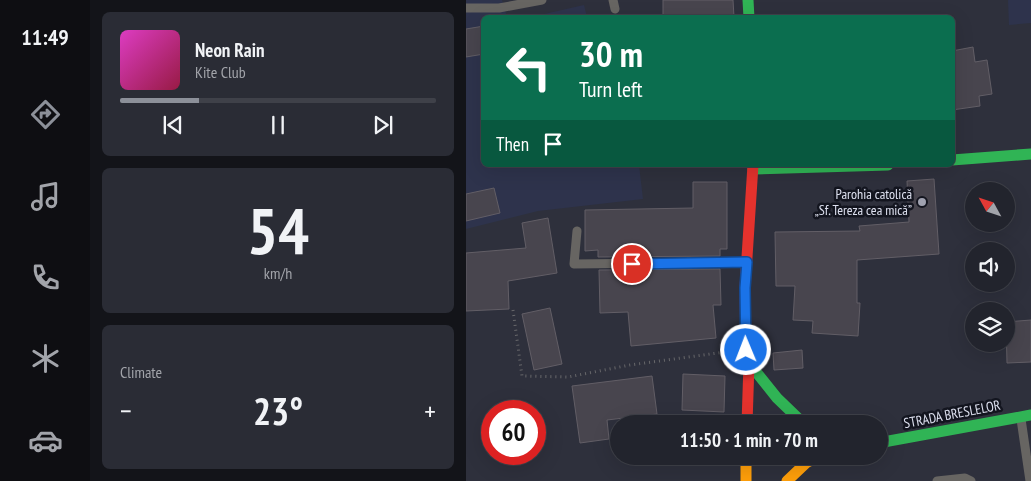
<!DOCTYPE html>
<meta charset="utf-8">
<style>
body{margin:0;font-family:"PT Sans Narrow",sans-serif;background:#2a2c35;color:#f1f3f6;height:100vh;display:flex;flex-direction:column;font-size:19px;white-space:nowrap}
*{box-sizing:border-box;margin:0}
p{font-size:16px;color:#a2a4aa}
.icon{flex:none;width:28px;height:28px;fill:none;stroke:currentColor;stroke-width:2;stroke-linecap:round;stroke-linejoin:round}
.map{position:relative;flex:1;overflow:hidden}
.drawer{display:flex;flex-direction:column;gap:12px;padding:12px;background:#131419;width:376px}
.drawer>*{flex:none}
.top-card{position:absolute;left:15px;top:15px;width:474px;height:152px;border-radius:8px;box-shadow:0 5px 20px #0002,0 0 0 1px #3f4149;background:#0b6e4f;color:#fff;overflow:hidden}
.needle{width:32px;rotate:310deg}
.buttons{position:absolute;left:499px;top:182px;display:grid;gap:10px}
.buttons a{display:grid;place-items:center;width:50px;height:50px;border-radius:50%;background:#22242d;box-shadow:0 5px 20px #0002,0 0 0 1px #3f4149;font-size:25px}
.speed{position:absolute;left:15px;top:400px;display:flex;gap:10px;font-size:25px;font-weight:700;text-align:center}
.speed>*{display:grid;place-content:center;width:65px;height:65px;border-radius:50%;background:#22242d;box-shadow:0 5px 20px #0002,0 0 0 1px #3f4149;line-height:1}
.speed .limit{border:8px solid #d22;background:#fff;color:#111}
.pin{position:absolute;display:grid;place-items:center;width:42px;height:42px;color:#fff;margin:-21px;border:2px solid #fff;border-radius:50%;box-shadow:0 1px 5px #0007}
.me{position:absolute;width:55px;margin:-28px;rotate:359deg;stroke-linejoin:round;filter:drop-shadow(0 0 4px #0008)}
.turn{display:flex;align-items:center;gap:18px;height:105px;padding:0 15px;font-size:22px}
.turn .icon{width:65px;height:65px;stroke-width:2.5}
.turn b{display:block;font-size:35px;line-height:42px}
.then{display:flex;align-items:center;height:48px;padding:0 15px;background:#0003;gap:10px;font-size:19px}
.big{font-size:38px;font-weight:700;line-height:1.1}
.drawer .card{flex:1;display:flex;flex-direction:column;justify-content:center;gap:8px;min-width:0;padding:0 18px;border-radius:8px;background:#2a2c35}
.drawer .dial{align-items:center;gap:0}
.dial b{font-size:65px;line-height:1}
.song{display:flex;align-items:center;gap:15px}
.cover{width:60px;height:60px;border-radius:8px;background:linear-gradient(135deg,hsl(310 70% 55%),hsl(340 70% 35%))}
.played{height:5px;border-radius:2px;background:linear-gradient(90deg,#8c9099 25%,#3f4149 25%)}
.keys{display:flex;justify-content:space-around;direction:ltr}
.heat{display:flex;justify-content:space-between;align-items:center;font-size:28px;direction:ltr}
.trip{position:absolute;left:144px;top:415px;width:278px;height:50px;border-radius:25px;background:#22242d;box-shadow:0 5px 20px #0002,0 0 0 1px #3f4149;font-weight:700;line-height:50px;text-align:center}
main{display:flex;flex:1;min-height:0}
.dock{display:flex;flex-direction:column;width:90px;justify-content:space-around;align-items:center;background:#0e0e12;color:#a2a4aa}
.dock .icon{width:35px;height:35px}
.dock .active{color:#8c9099}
.dock b{font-size:22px;color:#f1f3f6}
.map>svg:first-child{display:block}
.built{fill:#2e334c}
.building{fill:#48454e;stroke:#625e66}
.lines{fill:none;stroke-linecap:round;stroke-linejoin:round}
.path{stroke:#67676a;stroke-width:3;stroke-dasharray:1 4;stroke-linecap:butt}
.lane{stroke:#676562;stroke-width:9}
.fast{stroke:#30b455;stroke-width:11}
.slow{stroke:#ff9f0a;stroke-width:11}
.jam{stroke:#e5322d;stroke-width:11}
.route-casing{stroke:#114b97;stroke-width:12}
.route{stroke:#1a73e8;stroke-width:9}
.poi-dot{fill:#a0a2b0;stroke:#13151f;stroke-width:2}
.labels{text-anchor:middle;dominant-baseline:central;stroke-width:5;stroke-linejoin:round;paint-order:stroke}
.poi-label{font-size:14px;fill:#dde0ef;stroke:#13151f;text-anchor:end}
.street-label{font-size:14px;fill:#dde0ef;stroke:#13151f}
</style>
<main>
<nav class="dock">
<b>11:49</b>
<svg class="icon active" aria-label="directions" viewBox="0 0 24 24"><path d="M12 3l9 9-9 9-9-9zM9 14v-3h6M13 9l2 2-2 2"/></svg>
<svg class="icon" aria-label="music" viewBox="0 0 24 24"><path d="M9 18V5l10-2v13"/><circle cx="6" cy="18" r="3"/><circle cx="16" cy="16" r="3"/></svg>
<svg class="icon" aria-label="phone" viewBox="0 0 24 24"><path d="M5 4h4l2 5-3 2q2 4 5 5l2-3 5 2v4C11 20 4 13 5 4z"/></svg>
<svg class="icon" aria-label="climate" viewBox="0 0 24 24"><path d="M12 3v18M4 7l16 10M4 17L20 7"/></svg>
<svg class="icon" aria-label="car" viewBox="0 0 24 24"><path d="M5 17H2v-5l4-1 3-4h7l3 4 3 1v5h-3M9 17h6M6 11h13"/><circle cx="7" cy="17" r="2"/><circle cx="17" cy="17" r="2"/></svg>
</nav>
<section class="drawer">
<div class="card">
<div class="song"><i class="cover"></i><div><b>Neon Rain</b><p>Kite Club</p></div></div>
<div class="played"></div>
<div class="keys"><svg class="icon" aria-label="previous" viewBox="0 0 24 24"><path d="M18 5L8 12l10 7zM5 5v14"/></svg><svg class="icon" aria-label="pause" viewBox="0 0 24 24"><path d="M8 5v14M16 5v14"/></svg><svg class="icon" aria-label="next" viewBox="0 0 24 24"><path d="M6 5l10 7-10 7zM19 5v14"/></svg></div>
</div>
<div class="card dial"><b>54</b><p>km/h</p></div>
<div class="card"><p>Climate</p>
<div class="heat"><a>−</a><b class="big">23°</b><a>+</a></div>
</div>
</section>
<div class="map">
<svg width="565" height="481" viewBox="0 0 565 481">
<rect width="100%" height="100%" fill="#2e303c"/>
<g class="built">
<path d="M 0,0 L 36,0 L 41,17 L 18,18 L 18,165 L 173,165 L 177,199 L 72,211 L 0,229 Z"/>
<path d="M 542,0 L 565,0 L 565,23 L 543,25 Z"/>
<path d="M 118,5 L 121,17 L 65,17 Z"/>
</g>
<g class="building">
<path d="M 197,0 L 267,0 L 268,17 L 197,18 Z"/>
<path d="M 18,26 L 18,54 L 0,57 L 0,29 Z"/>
<path d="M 507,47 L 509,62 L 521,60 L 526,94 L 513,96 L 514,106 L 486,110 L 486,51 Z"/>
<path d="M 468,179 L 473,254 L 391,260 L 391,303 L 394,303 L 392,336 L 346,333 L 347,321 L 327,320 L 329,286 L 310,286 L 309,232 L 394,231 L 393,226 L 443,222 L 441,181 Z"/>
<path d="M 227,182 L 261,182 L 261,249 L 254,249 L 254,256 L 132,257 L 132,250 L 119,251 L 119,210 L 227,208 Z"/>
<path d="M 28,188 L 34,213 L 0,221 L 0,194 Z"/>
<path d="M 82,218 L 91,273 L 42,281 L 43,309 L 0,311 L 0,253 L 60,248 L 56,223 Z"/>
<path d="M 254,269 L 255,305 L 247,305 L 250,338 L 165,346 L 162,312 L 134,313 L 133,270 Z"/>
<path d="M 84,308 L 96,364 L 68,370 L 56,314 Z"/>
<path d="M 565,320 L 565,362 L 541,363 L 540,322 Z"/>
<path d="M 336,350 L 337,368 L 308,370 L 307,353 Z"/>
<path d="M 217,374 L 259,376 L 258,412 L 216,410 Z"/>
<path d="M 186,376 L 191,414 L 141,420 L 143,439 L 114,443 L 106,386 Z"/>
</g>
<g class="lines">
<path class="path" d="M 47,310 L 56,376 L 102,377 L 164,365 L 259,352"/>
<g class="lane">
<path d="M 147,0 L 149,9"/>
<path d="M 0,8 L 33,8 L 76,0"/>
<path d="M 111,231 L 108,264 L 278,262"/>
<path d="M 555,419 L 564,481"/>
<path d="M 471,481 L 499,478 L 505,481"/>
</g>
<g class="fast">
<path d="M 282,0 L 283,18"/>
<path d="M 486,160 L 565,154"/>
<path d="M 287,169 L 422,165"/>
<path d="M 283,363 L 311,398 L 338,424"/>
<path d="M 412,443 L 565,415"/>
</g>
<g class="slow">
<path d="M 280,456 L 280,481"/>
<path d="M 321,481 L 340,463 L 353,456"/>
</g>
<path class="jam" d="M 281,424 L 283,363 L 280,350 L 279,288 L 287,165"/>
</g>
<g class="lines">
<g class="route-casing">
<path id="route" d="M 166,264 L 281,262 L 279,288 L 280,350"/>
</g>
<use href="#route" class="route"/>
</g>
<circle class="poi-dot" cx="456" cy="202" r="5"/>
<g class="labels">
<g class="poi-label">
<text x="446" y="194">Parohia catolică<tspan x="446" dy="16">„Sf. Tereza cea mică”</tspan></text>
</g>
<g class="street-label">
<text transform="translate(486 414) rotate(-11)">STRADA BRESLELOR</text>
</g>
</g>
</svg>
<div class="buttons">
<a><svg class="needle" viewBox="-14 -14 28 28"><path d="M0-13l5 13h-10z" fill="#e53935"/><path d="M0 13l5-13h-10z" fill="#a2a4aa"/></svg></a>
<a><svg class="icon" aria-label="sound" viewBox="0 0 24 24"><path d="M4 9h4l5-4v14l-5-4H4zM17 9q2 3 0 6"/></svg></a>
<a><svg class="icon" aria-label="layers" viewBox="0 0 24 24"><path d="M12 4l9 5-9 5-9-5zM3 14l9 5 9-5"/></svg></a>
</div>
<div class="speed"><div class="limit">60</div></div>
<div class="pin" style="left:166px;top:264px;background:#d93025"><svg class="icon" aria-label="arrive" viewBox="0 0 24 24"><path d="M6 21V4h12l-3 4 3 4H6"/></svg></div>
<svg class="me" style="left:280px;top:350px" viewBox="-20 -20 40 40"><circle r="17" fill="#1a73e8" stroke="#fff" stroke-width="3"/><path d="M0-11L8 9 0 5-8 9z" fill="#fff"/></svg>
<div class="trip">11:50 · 1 min · 70 m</div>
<div class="top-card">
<div class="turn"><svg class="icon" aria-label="left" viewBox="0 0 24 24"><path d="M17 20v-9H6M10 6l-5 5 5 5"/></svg><div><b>30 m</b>Turn left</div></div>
<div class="then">Then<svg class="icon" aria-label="arrive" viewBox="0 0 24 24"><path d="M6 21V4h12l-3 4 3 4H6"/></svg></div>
</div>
</div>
</main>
